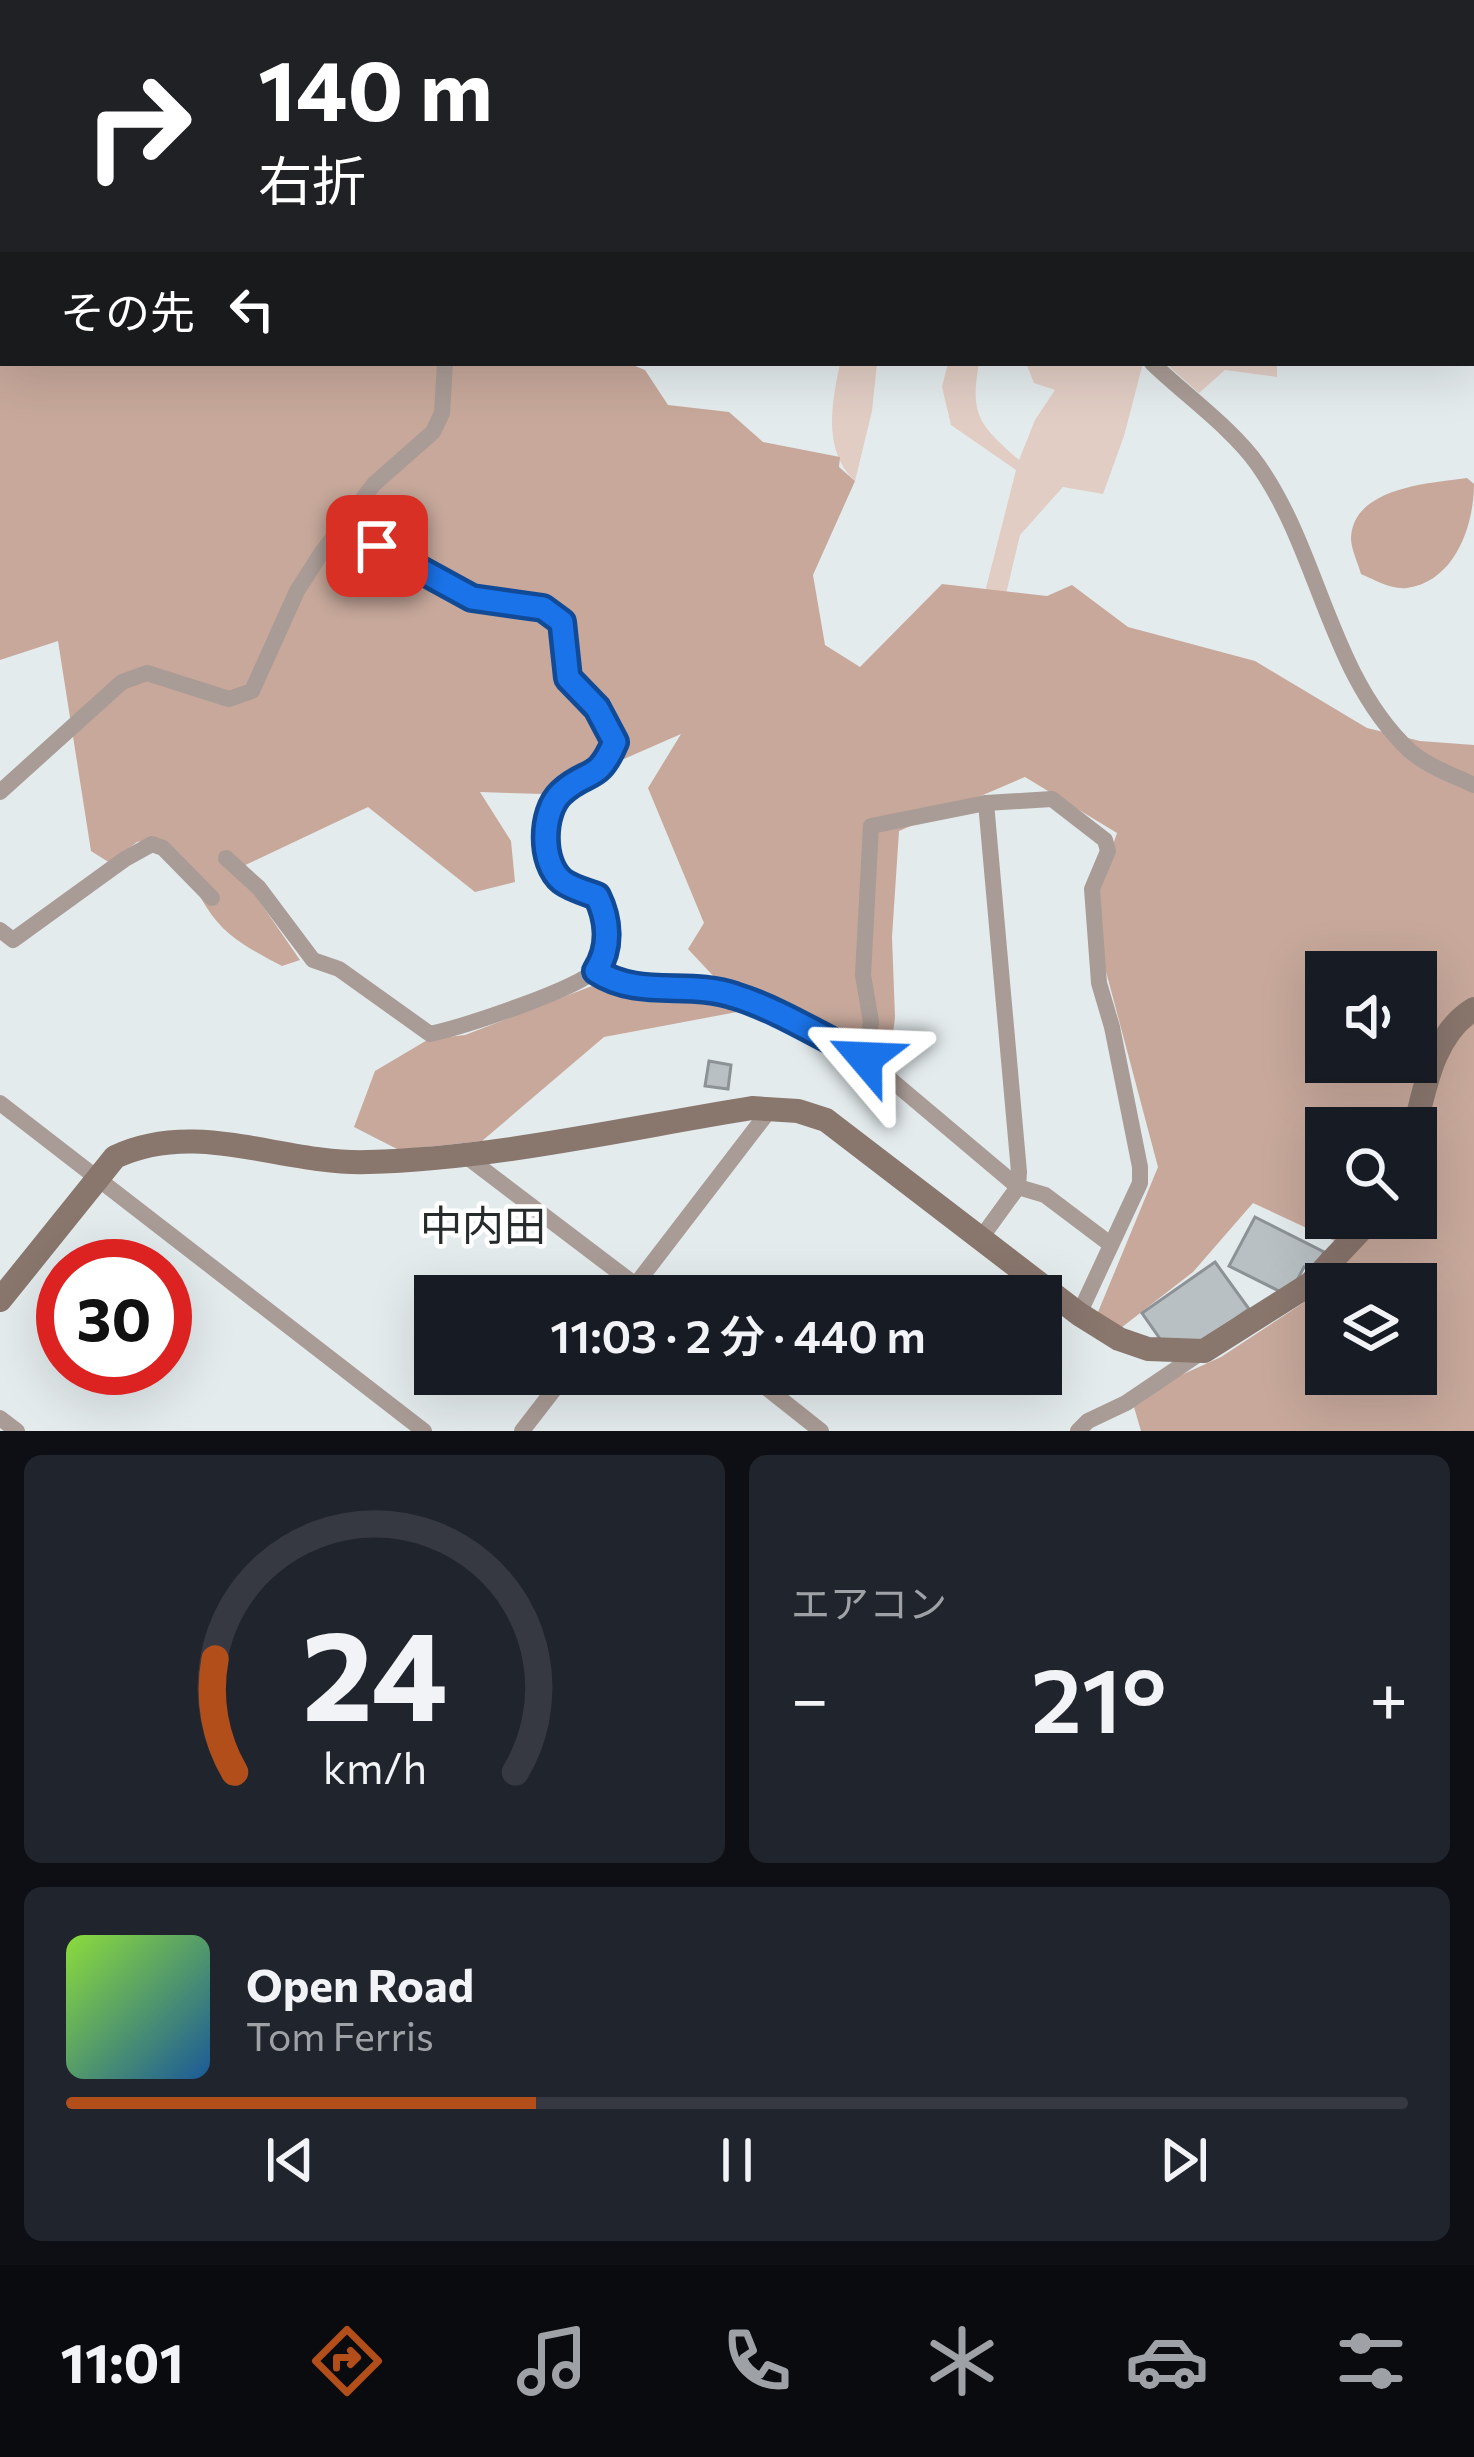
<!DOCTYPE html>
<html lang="ja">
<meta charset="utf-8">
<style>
body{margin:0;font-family:Commissioner,"Noto Sans JP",sans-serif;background:#20242c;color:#f1f3f6;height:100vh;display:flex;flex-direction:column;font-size:45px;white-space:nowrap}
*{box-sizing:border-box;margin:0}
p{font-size:39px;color:#9ea1a6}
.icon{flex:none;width:66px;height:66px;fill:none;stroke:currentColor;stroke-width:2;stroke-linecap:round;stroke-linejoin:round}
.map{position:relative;height:1431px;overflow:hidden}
.panel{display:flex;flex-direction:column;gap:24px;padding:24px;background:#0d0f14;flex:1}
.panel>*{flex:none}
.hud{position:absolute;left:0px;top:0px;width:1476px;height:366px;box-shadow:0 12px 48px #0002;background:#202124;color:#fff;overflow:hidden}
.buttons{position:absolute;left:1305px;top:951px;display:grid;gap:24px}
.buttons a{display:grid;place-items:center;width:132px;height:132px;border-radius:0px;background:#171b24;box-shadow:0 12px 48px #0002;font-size:60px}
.speed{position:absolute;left:36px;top:1239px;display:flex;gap:24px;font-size:60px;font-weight:700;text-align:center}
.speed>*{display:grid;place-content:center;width:156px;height:156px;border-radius:50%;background:#171b24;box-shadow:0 12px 48px #0002;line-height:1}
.speed .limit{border:18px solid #d22;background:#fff;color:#111}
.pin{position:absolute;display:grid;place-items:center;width:102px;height:102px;color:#fff;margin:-51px;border-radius:24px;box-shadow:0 6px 18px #0006}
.me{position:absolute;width:132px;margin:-66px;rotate:296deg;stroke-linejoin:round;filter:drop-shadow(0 0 9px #0008)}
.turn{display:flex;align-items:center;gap:42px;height:252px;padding:0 60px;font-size:54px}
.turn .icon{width:156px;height:156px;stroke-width:2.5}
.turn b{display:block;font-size:84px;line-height:102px}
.then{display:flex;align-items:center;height:114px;padding:0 60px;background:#0003;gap:24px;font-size:45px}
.big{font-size:90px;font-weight:600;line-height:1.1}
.panel .card{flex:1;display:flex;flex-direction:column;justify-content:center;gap:18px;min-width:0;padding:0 42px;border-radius:18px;background:#20242c}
.panel .dial{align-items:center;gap:0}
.dial svg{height:312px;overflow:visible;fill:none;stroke:#363941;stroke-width:7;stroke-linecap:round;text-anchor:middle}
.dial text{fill:#f1f3f6;stroke:none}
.song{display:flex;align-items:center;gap:36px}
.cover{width:144px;height:144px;border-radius:18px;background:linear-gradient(135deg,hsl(90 70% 55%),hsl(210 70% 35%))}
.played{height:12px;border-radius:6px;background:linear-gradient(90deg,#b24e1a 35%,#363941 35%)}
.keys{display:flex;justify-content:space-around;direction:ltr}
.heat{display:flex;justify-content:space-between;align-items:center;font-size:66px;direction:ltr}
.panel .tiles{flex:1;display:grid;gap:24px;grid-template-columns:1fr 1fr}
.card:last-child{grid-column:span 2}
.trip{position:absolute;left:414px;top:1275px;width:648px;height:120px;border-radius:0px;background:#171b24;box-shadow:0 12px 48px #0002;font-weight:600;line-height:120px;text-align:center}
.menu{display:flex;height:192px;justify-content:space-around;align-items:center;background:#090b0e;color:#9ea1a6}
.menu .icon{width:84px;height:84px}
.menu .on{color:#b24e1a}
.menu b{font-size:54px;color:#f1f3f6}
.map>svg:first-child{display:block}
.green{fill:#e1cdc4}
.forest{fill:#c7a89b;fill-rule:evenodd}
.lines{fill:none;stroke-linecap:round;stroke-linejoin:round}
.river{stroke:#9fc1cf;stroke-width:24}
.building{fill:#b9c0c3;stroke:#8c9295;stroke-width:3}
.street{stroke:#a99b95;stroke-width:16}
.secondary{stroke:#89766d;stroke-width:24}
.route-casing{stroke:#114b97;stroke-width:30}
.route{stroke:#1a73e8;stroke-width:21}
.labels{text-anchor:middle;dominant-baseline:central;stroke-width:9;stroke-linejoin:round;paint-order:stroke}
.quarter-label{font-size:42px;fill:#282b2c;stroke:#fff}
</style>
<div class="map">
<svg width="1474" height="1431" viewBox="0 0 1474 1431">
<rect width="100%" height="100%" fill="#e4ebed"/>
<g class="green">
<path d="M 840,363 L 877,363 L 872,411 L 855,481 C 822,450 832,403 840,363 Z"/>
<path d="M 948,363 L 979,363 C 969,417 981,426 1019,460 L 1035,420 L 1055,390 L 1034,383 L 1026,363 L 1143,363 L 1124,436 L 1103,494 L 1063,487 L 1020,535 L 1006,594 L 985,592 L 1016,470 L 951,425 L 942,387 Z"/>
<path d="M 1165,363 L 1277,363 L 1277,377 L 1225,370 L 1199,393 Z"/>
</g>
<g class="forest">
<path d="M 159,0 L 382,0 L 383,3 L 157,3 Z"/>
<path d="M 0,61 L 3,363 L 628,363 L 645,370 L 668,405 L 729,412 L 763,442 L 840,457 L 839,467 L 855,481 L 813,575 L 825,645 L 860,667 L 942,584 L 1047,596 L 1072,585 L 1128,627 L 1255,661 L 1367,728 L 1420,741 L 1474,745 L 1474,1431 L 1141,1431 L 1134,1407 L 1168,1381 L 1221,1357 L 1303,1303 L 1337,1242 L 1253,1203 L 1193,1272 L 1117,1331 L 1096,1317 L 1158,1167 L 1104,964 L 1097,892 L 1117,833 L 1025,777 L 899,831 L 892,937 L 895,1017 L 889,1066 L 752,994 L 718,981 L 688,949 L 704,923 L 648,788 L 681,734 L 544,794 L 480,792 L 511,841 L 515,882 L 475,892 L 368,807 L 237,869 L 300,960 L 282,966 C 252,950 225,937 207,908 C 189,880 185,860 158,838 L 137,842 L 110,863 L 91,851 L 58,641 L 0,660 ZM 1326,972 L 1416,972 L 1416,1062 L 1326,1062 ZM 1326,1128 L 1416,1128 L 1416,1218 L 1326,1218 ZM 1326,1284 L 1416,1284 L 1416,1374 L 1326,1374 Z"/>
<path d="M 1467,478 L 1474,484 C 1474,524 1456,581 1407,588 C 1392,590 1375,580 1361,574 C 1358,563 1351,549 1351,538 C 1353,487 1431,483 1467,478 Z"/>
<path d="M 592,986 L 707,994 L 753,1009 L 604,1037 L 482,1141 L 399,1150 L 354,1127 L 375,1071 L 429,1039 L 465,1035 Z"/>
</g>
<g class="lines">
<g class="river">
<path d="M 1010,0 L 1016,3"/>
<path d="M 1473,172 L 1474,172"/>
</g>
</g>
<g class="building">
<path d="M 709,1061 L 731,1065 L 728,1089 L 705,1086 Z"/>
<path d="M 1255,1217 L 1324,1252 L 1314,1272 L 1304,1267 L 1289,1296 L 1229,1266 Z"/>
<path d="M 1215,1262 L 1249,1309 L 1198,1345 L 1163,1343 L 1142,1313 Z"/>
</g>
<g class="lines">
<g class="street">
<path d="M 295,0 L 297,3"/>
<path d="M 819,0 L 823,3"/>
<path d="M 955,3 L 956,0"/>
<path d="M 1473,274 L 1474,274"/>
<path d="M 1152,363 C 1184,394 1233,429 1258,465 C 1320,553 1329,674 1409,750 C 1427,766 1452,775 1474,785"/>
<path d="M 0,792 L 122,682 L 147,673 L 229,699 L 252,691 L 297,591 L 322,552 L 374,484 L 433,432 L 442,413 L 445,363"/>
<path d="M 226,858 L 259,888 L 313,960 L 339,969 L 430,1034 C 462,1027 577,990 598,968 C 614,951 607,915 597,896 C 586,892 571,888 562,881 C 540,863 541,812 561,793 C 587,768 596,784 615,743 L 597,708 L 569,678 L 562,622 L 543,608 L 472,599 L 340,527"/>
<path d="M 0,930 L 13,940 L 125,859 L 152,844 L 163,848 L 212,898"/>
<path d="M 596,971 L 608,979 L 648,989 L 706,989 L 736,996 L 865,1058 L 1018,1187 L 1045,1195 L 1110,1244"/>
<path d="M 865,1058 L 871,1022 L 863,975 L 871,826 L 986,803 L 1052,799 L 1105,840 L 1108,851 L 1092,889 L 1099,983 L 1112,1027 L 1140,1167 L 1140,1183 L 1079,1314"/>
<path d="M 0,1103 L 424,1431"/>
<path d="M 463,1154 L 650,1296"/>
<path d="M 981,1238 L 1018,1187 L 1019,1172 L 986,803"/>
<path d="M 627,1296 L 772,1107"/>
<path d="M 749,1374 L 821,1431"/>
<path d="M 0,1418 L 17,1431"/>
<path d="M 522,1431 L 566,1374"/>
<path d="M 1078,1431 L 1088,1421 L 1126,1403 L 1203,1351"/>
</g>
<g class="secondary">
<path d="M 1415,1128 C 1425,1086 1434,1033 1474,1009"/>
<path d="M 0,1300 L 115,1157 C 198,1118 282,1165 368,1162 C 493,1159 628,1128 752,1108 L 798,1111 L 826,1120 L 1079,1314 L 1119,1339 L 1148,1349 L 1204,1351 L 1310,1284 L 1372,1218"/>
</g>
</g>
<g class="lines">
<g class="route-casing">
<path id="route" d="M 377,546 L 472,598 L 543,608 L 562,622 L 568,678 L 597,708 L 615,742 C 597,784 588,768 561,793 C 541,812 540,863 562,881 C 571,888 586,892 597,896 C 609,920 611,948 596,971 C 638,999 690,980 735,996 C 780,1010 823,1038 865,1058"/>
</g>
<use href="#route" class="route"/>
</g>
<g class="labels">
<g class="quarter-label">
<text x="483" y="1224">中内田</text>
</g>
</g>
</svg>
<div class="buttons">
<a><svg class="icon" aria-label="sound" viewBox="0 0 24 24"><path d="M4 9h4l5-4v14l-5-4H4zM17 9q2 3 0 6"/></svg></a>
<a><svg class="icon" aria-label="search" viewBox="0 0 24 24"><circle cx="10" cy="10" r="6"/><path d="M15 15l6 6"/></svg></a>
<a><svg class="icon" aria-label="layers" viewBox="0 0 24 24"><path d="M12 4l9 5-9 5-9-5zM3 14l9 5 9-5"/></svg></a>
</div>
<div class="speed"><div class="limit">30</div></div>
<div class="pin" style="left:377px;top:546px;background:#d93025"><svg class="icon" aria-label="arrive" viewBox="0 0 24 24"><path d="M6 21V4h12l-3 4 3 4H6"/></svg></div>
<svg class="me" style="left:865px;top:1058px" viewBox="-20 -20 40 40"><path d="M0-17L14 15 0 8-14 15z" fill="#1a73e8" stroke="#fff" stroke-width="4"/></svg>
<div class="trip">11:03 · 2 分 · 440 m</div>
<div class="hud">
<div class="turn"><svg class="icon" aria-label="right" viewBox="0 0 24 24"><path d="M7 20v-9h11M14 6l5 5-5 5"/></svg><div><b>140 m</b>右折</div></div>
<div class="then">その先<svg class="icon" aria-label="left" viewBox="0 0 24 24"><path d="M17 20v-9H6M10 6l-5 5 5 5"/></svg></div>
</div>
</div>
<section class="panel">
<div class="tiles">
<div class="card dial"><svg viewBox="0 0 100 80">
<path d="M14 69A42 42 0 1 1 86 69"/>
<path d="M14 69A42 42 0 0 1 9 40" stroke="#b24e1a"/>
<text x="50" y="56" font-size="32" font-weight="700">24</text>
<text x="50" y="72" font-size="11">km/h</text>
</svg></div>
<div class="card"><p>エアコン</p>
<div class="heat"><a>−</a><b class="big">21°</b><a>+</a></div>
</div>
<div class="card">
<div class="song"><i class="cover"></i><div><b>Open Road</b><p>Tom Ferris</p></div></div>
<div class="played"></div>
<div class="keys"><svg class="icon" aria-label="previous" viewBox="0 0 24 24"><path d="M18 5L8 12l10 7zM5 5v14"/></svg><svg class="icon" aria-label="pause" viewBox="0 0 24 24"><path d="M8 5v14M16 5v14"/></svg><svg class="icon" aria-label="next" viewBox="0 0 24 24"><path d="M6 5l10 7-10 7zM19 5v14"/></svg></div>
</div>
</div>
</section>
<nav class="menu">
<b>11:01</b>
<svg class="icon on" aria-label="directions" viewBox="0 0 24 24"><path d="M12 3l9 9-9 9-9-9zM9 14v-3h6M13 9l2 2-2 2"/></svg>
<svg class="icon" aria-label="music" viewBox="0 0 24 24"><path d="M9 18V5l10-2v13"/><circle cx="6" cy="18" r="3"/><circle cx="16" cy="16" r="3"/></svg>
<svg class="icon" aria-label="phone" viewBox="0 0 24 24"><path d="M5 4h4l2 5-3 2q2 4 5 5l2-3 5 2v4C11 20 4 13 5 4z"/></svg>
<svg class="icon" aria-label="climate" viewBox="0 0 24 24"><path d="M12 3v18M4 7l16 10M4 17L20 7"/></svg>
<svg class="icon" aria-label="car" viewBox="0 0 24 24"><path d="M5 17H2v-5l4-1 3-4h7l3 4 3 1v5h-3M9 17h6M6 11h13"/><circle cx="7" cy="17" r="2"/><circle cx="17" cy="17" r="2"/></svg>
<svg class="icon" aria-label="filters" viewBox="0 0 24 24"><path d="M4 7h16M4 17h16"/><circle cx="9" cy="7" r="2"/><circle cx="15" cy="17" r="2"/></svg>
</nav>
